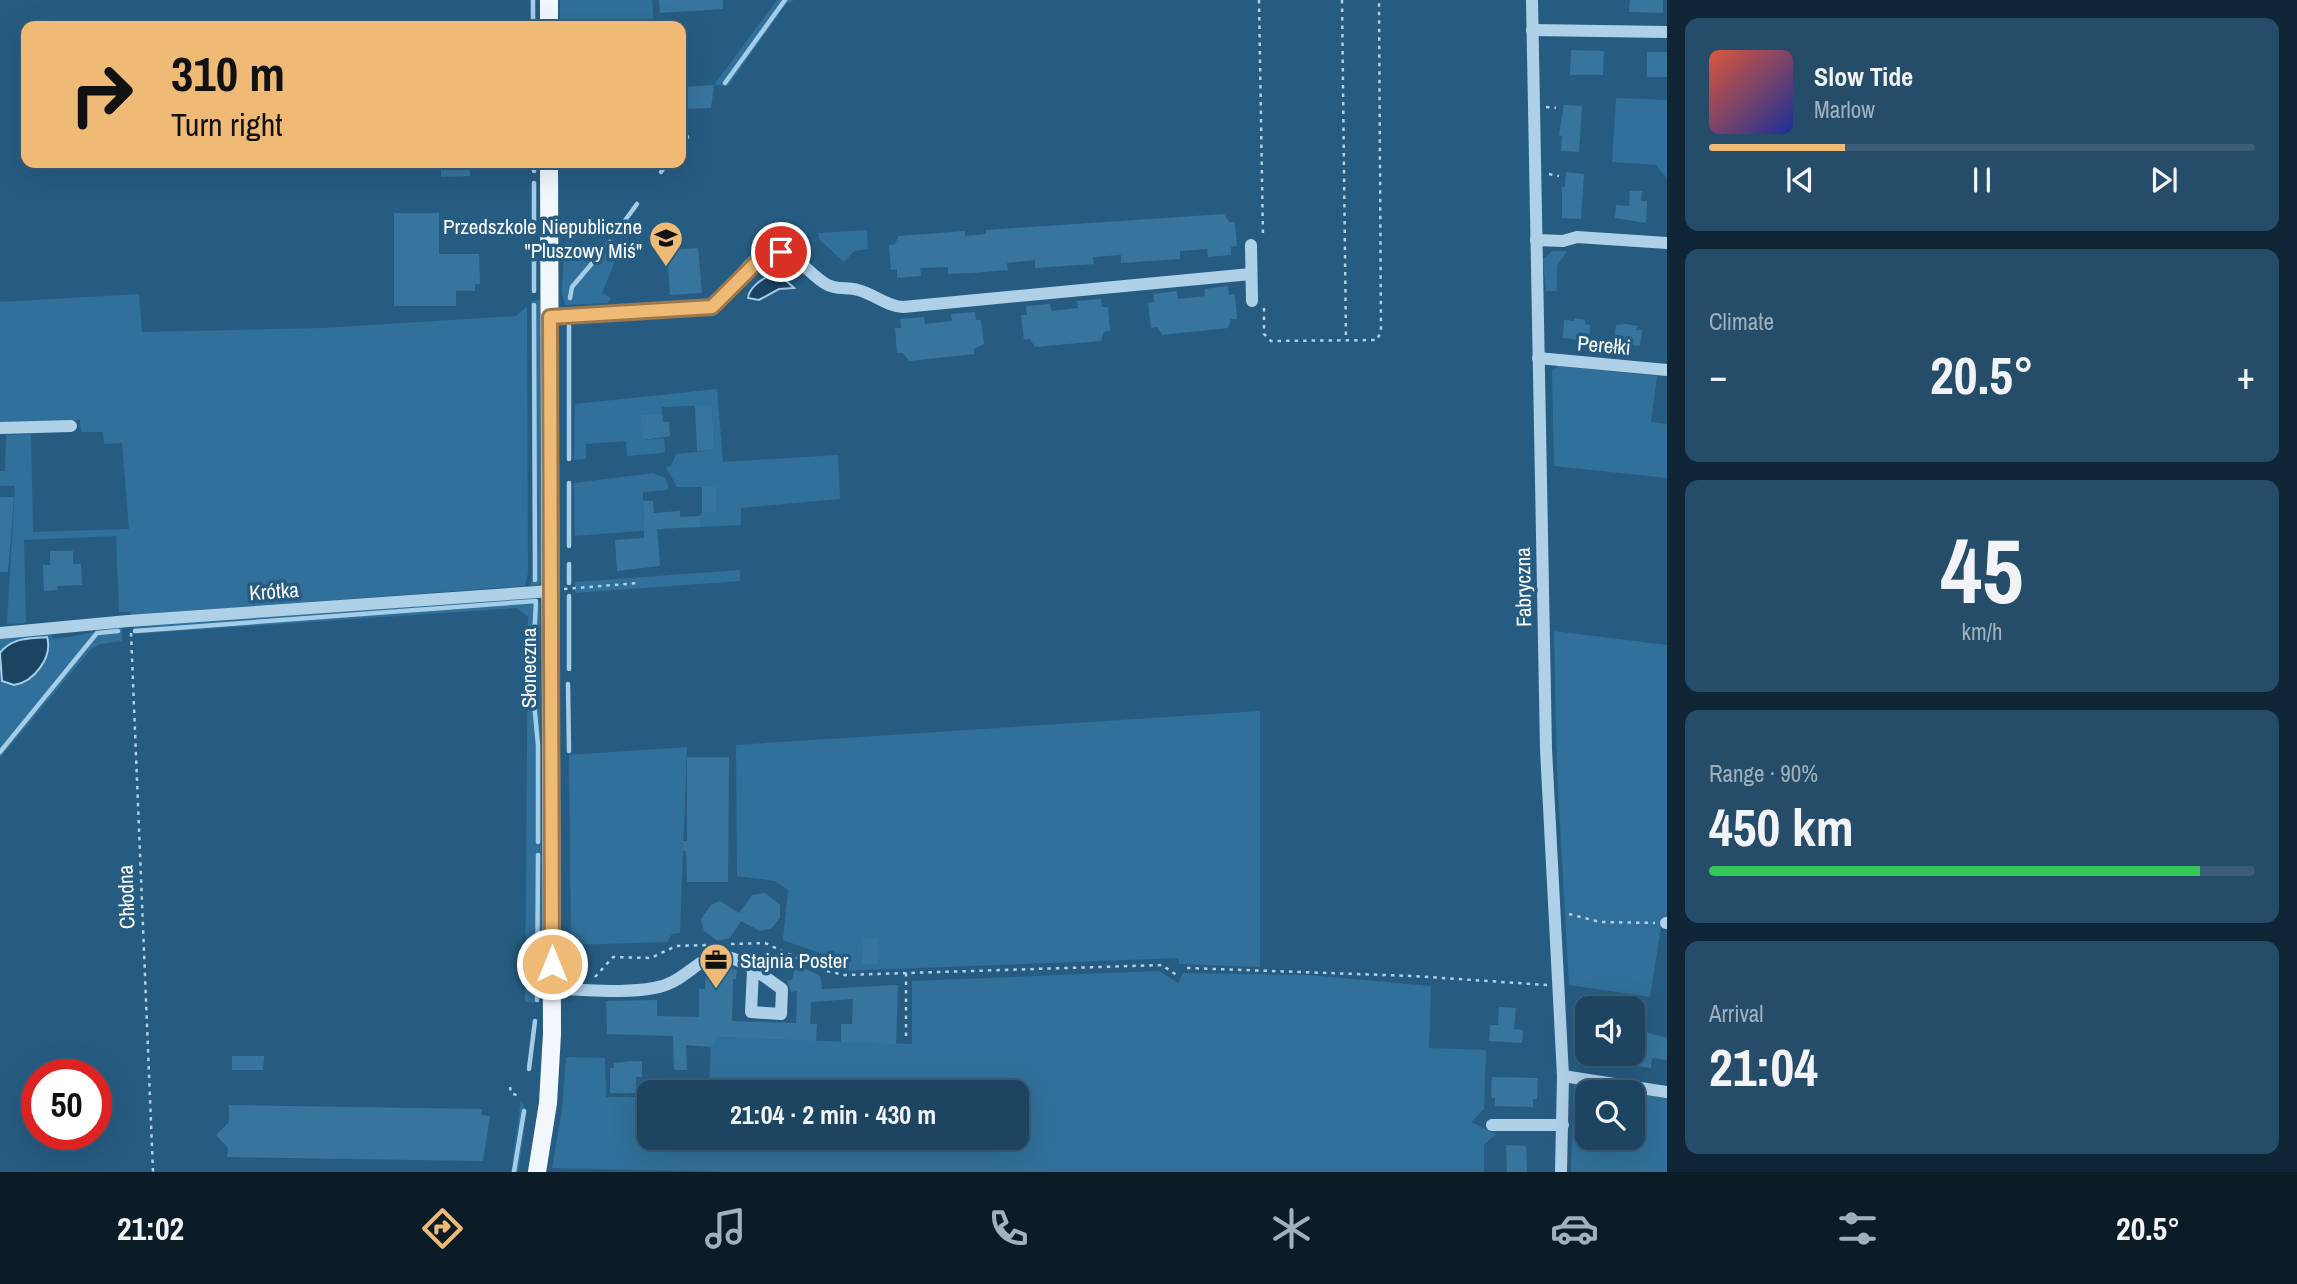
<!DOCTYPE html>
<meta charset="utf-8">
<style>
body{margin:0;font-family:"Archivo Narrow",sans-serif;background:#254c68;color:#f1f3f6;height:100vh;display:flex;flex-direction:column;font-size:26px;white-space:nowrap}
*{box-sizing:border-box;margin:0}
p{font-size:23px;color:#a0b1be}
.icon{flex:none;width:38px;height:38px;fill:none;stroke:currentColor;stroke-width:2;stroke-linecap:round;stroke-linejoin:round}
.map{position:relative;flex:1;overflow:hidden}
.sheet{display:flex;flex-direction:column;gap:18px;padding:18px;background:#102636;width:630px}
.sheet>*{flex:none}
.guide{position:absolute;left:21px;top:21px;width:665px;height:147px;border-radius:14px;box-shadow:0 7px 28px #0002,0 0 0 2px #3b5d77;background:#efba75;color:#111;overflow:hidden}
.fabs{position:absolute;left:1575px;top:996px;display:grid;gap:14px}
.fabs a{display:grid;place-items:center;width:70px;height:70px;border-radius:14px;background:#1d4562;box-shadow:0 7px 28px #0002,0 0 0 2px #3b5d77;font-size:35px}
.speed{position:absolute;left:21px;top:1059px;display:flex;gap:14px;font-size:35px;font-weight:700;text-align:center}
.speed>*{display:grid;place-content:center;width:91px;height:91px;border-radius:50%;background:#1d4562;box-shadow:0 7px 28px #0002,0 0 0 2px #3b5d77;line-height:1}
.speed .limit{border:10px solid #d22;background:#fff;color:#111}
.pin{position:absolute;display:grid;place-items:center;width:60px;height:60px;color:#fff;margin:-30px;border:4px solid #fff;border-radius:50%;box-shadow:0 2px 7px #0007}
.me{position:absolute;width:77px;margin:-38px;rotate:0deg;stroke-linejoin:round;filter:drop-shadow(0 0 5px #0008)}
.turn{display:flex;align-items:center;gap:24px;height:147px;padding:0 35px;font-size:32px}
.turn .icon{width:91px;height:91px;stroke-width:2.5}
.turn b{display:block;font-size:49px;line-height:60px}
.big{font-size:52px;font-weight:700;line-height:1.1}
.sheet .widget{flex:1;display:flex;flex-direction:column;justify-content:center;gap:10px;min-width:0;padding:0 24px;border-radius:14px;background:#254c68}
.sheet .dial{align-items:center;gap:0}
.dial b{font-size:91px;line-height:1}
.song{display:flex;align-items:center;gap:21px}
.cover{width:84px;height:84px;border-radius:10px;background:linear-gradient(135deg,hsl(10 70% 55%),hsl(230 70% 35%))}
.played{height:7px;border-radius:4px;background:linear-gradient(90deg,#efba75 25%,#3b5d77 25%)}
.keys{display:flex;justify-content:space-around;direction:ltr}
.heat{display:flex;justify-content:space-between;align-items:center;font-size:38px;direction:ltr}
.charge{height:10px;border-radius:5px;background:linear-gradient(90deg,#34c759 90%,#3b5d77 0)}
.trip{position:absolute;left:637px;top:1080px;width:392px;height:70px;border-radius:14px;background:#1d4562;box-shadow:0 7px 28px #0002,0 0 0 2px #3b5d77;font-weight:700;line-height:70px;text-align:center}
.tab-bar{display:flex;height:112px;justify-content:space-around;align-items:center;background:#0c1c27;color:#a0b1be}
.tab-bar .icon{width:49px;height:49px}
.tab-bar .active{color:#efba75}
.tab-bar b{font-size:32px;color:#f1f3f6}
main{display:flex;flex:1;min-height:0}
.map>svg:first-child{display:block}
.green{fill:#31709a;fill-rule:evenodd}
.water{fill:#1b4463;stroke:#a4cde7;stroke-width:2}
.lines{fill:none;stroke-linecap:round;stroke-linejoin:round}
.stream{stroke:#a4cde7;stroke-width:4.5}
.building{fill:#37759f}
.path{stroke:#afd1e7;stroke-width:2.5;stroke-dasharray:3.5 5;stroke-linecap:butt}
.minor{stroke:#afd1e7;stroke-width:12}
.major{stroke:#f1f7fd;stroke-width:18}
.route-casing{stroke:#9b794c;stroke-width:18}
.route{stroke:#efba75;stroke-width:12}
.labels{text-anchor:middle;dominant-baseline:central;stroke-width:7;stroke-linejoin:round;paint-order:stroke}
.poi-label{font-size:21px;fill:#fff;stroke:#275c82;text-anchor:end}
.street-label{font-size:21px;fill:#fff;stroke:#275c82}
</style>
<main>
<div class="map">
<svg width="1667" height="1172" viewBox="0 0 1667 1172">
<rect width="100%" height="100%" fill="#275c82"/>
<g class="green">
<path d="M 560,0 L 652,0 L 654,22 L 560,26 Z"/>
<path d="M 777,0 L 794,0 L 786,4 L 728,86 L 714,85 Z"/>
<path d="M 1616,98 L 1667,100 L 1667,178 L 1656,165 L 1612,162 Z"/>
<path d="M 867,230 L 868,249 L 854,251 L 844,262 L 819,239 L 818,233 Z"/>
<path d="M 621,247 L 602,293 L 611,298 L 608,303 L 565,305 L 562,292 L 564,251 Z"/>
<path d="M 1552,251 L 1567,251 L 1557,266 L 1557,291 L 1546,291 L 1543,259 Z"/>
<path d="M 139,294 L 142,332 L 322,328 L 516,316 L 527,306 L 528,573 L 525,586 L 131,615 L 131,612 L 119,612 L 116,536 L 24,540 L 26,623 L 7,624 L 15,486 L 0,486 L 0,471 L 5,471 L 6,435 L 31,434 L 33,532 L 129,529 L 122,443 L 104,444 L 103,432 L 81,432 L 80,420 L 0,422 L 0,302 Z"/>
<path d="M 540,300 L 542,577 L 539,585 L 530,586 L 533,574 L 531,301 Z"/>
<path d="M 1558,366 L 1657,376 L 1651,422 L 1667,424 L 1667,478 L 1554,466 L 1552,371 Z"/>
<path d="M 717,389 L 723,462 L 838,455 L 840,499 L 741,508 L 741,525 L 701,527 L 700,516 L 716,487 L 677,487 L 666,467 L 671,466 L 676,454 L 714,450 L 712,405 L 662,407 L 662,413 L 642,415 L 643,440 L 664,438 L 665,452 L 662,453 L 627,456 L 626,441 L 586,444 L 586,459 L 574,460 L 575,404 Z"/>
<path d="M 653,473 L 665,478 L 669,487 L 666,490 L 643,492 L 643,519 L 664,529 L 575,536 L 574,483 Z"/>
<path d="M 740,570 L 740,581 L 575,593 L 575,582 Z"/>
<path d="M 534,596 L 540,605 L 540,659 L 531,659 L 532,673 L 540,673 L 542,970 L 539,1003 L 525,1002 L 528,617 L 517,608 L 133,634 L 134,625 Z"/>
<path d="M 122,627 L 122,641 L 100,644 L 91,649 L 0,758 L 0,638 L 51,633 L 52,639 C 77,637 98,630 122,627 Z"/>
<path d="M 1554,631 L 1667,645 L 1667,920 L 1662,920 L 1650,997 L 1569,985 L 1557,771 Z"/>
<path d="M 1260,711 L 1260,967 L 1179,964 L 1179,958 L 840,971 L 823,964 L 825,955 L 783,940 L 788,890 L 775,881 L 737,876 L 736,745 Z"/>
<path d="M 687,747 L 680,933 L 672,934 L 667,942 L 571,945 L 569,755 Z"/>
<path d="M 1159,971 L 1178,983 L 1183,973 L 1308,975 L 1431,986 L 1429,1048 L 1486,1050 L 1484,1109 L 1471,1122 L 1496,1134 L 1484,1145 L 1484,1172 L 732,1172 L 552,1168 L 562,1110 L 566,1057 L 605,1058 L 606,1097 L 642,1097 L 642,1090 L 709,1086 L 711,1037 L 912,1044 L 912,981 ZM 649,1092 L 1017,1092 L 1017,1138 L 649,1138 Z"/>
<path d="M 1574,1084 L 1630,1092 L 1587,1092 L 1587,1138 L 1633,1138 L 1633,1092 L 1667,1098 L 1667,1172 L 1571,1172 Z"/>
<path d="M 521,1100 L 527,1112 L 518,1172 L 511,1172 Z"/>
</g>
<g class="water">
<path d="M 772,275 L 783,278 L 794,288 L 779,289 L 759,300 L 748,298 C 749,288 762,278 772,275 Z"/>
<path d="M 47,637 C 53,657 34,682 14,685 L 2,681 L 0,653 C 12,637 29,639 47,637 Z"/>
</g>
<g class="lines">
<g class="stream">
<path d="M 533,26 L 533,0"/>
<path d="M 725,83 L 785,0"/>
<path d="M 681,145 L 687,137"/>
<path d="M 534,163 L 534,171"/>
<path d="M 661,172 L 667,163"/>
<path d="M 534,227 L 534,183"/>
<path d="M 618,230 L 637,204"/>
<path d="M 534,250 L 534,291"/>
<path d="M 570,298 L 572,287 L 610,242"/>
<path d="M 534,305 L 535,580"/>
<path d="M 569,459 L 569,326"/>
<path d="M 569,483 L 569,546"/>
<path d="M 569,564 L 569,583"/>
<path d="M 135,631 L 536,601 L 532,681 L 538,745 L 538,842"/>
<path d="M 569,669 L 569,596"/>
<path d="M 568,684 L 569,751"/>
<path d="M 0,752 L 97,633 L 118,631"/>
<path d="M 537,1000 L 538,855"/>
<path d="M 529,1069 L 535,1021"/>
<path d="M 514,1172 L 524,1111"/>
</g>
</g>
<g class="building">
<path d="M 659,0 L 723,0 L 723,9 L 660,13 Z"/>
<path d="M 1630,0 L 1663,0 L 1663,13 L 1629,12 Z"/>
<path d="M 1571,50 L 1604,51 L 1603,75 L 1570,75 Z"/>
<rect x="1647" y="52" width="20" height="25"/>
<path d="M 714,85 L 711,108 L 681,109 L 681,87 Z"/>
<path d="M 1564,105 L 1582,106 L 1579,152 L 1561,151 L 1562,136 L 1559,135 Z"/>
<path d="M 441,163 L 469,163 L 470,176 L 441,177 Z"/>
<path d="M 1566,172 L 1584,174 L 1581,219 L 1562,218 L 1562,187 L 1565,187 Z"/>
<path d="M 1630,191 L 1642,191 L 1641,201 L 1647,201 L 1646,223 L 1615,218 L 1616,205 L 1629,206 Z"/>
<path d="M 394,213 L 439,213 L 439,254 L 479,254 L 480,284 L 475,284 L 475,291 L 456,291 L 456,306 L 394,306 Z"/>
<path d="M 1224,214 L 1229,222 L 1235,222 L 1237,246 L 1231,247 L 1231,255 L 1208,257 L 1207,249 L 1180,251 L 1180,259 L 1121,263 L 1121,255 L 1093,257 L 1094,264 L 1035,268 L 1035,260 L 1007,263 L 1008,270 L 972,273 L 948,274 L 948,267 L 920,268 L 921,276 L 897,278 L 897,269 L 891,270 L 889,245 L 895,244 L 899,236 L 965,231 L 965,236 L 986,234 L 986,230 Z"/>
<path d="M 698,248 L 702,293 L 670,295 L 667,250 Z"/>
<path d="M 1228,286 L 1229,295 L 1235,294 L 1237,319 L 1231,319 L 1228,328 L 1162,335 L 1157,327 L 1151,328 L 1148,303 L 1154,302 L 1153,294 L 1177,291 L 1178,299 L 1205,296 L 1204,289 Z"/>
<path d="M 1101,299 L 1102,307 L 1108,307 L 1110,331 L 1104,332 L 1101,341 L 1035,347 L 1030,339 L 1024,340 L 1021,315 L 1027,315 L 1026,306 L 1050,304 L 1051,311 L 1078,308 L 1077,301 Z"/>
<path d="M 975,312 L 976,320 L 981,320 L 984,344 L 974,349 L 974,354 L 909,361 L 903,353 L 897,353 L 895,328 L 901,328 L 900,319 L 924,317 L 925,324 L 952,321 L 951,314 Z"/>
<path d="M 1575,318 L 1585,320 L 1585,324 L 1590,325 L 1589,341 L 1563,338 L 1564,320 L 1574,321 Z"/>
<path d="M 1626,324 L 1637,326 L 1636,330 L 1642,330 L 1640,346 L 1614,343 L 1616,325 Z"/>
<path d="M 695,405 L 712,405 L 714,450 L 697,451 Z"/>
<path d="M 662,413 L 663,422 L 669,422 L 670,436 L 643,440 L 641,415 Z"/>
<rect x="702" y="487" width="14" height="25"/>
<path d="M 0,497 L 14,497 L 8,572 L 0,572 Z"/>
<path d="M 643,501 L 653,501 L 654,513 L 680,511 L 680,517 L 700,516 L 701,527 L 657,529 L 660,566 L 617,571 L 615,540 L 644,538 Z"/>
<path d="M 50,551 L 73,551 L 73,564 L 81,564 L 82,585 L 57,586 L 58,590 L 44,591 L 43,565 L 50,565 Z"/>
<path d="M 687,757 L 729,757 L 728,882 L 687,882 L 686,851 L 683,851 L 683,841 L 687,841 Z"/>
<path d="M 765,893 L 780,905 L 780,918 L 772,928 L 760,931 L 741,921 L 730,938 L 718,941 L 704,931 L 701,919 L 711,905 L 720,901 L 739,913 L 752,895 Z"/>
<path d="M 863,939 L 878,939 L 878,964 L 862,964 Z"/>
<path d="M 796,964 L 820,976 L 822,989 L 898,985 L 896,1044 L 841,1042 L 841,1024 L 852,1024 L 853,999 L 811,1002 L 810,1024 L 817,1024 L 816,1041 L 717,1037 L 710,1047 L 686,1045 L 687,1070 L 674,1070 L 673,1036 L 607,1034 L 606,1001 L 657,1000 L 657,1016 L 699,1017 L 699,989 L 705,989 L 706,970 L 716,965 L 737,970 L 736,979 L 733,979 L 732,1021 L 796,1023 L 797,991 L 791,992 L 788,983 L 788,980 L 792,980 Z"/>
<path d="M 1590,996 L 1627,1001 L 1626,1008 L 1588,1008 Z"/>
<path d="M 1499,1007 L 1516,1008 L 1514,1029 L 1523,1030 L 1522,1043 L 1489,1041 L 1490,1025 L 1498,1025 Z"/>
<path d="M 1642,1031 L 1667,1038 L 1667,1060 L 1652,1058 L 1651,1068 L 1637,1066 Z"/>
<path d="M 232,1056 L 264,1056 L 263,1070 L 232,1070 Z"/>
<path d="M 631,1061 L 642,1061 L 642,1077 L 636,1077 L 636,1093 L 610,1093 L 610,1068 L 614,1068 L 614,1063 Z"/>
<path d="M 1492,1077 L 1538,1078 L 1537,1099 L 1533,1099 L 1533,1107 L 1495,1106 L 1495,1098 L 1491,1098 Z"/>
<path d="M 229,1105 L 482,1109 L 481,1115 L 490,1116 L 483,1161 L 227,1157 L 228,1148 L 216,1135 L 229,1122 Z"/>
<path d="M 1506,1145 L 1526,1146 L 1527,1172 L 1507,1172 Z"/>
</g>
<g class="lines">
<g class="path">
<path d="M 1259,0 L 1263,238"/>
<path d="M 1342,0 L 1346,340"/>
<path d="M 1546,107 L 1556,108"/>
<path d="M 469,165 L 495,164"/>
<path d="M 1549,174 L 1559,176"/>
<path d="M 1264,308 L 1264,334 L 1271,341 L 1377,340 L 1381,331 L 1379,0"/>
<path d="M 564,589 L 639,583"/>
<path d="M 131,633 L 153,1172"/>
<path d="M 1569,914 L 1600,922 L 1655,923"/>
<path d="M 731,944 L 765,943 L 823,970 L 844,975 L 1162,965 L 1178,976"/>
<path d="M 1187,968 L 1413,976 L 1547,985"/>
<path d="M 906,973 L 906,1036"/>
<path d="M 595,977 L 613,957 L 651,958 L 676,946 L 707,945"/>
<path d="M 510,1087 L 511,1093 L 521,1097"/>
</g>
<g class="minor">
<path d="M 1532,0 L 1546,749 L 1563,1076 L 1561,1172"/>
<path d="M 1532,30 L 1667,32"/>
<path d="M 1536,240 L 1563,241 L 1577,237 L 1667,243"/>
<path d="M 1251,245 L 1252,301"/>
<path d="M 550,317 L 712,307 C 732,293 743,263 766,253 C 791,243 807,274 826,284 C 835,290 848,287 858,290 C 874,294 886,306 903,307 L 1251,274"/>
<path d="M 1538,358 L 1667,370"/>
<path d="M 0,428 L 71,426"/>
<path d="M 0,633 L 128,621 L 551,591"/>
<path d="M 1666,923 L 1667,923"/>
<path d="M 552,989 C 585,989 622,994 654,988 C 677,984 687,971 705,960 C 729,945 764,977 782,989 L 781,1014 L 751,1012 L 753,970"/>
<path d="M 1563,1076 L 1667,1092"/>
<path d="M 1492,1125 L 1563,1125"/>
</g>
<g class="major">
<path d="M 549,26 L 549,0"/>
<path d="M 537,1172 L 548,1103 L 552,1034 L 549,163"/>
</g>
</g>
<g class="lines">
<g class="route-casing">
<path id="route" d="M 552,964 L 550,317 L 712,307 L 765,254 L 781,252"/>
</g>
<use href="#route" class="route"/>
</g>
<defs>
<g id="school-pin" transform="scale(1.75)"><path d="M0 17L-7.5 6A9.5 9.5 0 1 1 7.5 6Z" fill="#efba75" stroke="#275c82"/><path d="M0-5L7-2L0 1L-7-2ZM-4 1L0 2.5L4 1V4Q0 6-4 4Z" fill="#111"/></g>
<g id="office-pin" transform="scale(1.75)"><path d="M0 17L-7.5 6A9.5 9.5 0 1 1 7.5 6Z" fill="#efba75" stroke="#275c82"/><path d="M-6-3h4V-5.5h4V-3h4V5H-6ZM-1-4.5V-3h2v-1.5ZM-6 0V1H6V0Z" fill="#111"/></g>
</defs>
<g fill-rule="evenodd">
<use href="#school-pin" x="666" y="238"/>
<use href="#office-pin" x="716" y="960"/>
</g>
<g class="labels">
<g class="poi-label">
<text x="642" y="226">Przedszkole Niepubliczne<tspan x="642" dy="24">"Pluszowy Miś"</tspan></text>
<text x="740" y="960" text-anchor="start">Stajnia Poster</text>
</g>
<g class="street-label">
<text transform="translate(1604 345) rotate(5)">Perełki</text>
<text transform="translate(1523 587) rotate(-91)">Fabryczna</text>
<text transform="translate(274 591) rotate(-4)">Krótka</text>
<text transform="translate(528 668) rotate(-90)">Słoneczna</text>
<text transform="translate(126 897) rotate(-92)">Chłodna</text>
</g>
</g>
</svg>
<div class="fabs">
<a><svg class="icon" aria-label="sound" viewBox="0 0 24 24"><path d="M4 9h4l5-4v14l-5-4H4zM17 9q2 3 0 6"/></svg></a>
<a><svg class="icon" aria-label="search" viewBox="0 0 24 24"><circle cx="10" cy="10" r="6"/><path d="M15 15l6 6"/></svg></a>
</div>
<div class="speed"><div class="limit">50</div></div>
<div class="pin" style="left:781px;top:252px;background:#d93025"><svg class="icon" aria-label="arrive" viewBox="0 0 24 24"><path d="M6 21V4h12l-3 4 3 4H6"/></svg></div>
<svg class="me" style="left:552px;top:964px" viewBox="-20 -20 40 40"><circle r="17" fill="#efba75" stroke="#fff" stroke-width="3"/><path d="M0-11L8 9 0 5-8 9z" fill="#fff"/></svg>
<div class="trip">21:04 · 2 min · 430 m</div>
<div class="guide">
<div class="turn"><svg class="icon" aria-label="right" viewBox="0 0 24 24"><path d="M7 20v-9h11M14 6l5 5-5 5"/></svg><div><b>310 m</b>Turn right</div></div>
</div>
</div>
<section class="sheet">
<div class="widget">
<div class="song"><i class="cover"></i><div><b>Slow Tide</b><p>Marlow</p></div></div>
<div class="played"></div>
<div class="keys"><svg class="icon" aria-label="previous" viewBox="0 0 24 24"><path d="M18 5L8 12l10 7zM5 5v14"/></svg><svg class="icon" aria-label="pause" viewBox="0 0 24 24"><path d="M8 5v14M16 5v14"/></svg><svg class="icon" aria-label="next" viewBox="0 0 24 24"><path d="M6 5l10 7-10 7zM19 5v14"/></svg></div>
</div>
<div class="widget"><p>Climate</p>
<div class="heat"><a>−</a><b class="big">20.5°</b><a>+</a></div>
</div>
<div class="widget dial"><b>45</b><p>km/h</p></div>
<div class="widget"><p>Range · 90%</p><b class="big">450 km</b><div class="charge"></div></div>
<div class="widget"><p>Arrival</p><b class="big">21:04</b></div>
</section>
</main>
<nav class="tab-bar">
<b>21:02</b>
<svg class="icon active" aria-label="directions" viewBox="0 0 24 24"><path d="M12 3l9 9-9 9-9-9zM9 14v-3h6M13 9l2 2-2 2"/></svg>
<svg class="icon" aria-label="music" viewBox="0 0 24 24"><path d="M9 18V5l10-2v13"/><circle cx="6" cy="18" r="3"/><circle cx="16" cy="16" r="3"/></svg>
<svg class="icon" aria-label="phone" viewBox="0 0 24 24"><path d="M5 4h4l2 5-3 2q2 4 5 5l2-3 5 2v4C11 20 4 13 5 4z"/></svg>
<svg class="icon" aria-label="climate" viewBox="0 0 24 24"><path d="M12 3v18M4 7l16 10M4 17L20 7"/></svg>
<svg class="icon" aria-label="car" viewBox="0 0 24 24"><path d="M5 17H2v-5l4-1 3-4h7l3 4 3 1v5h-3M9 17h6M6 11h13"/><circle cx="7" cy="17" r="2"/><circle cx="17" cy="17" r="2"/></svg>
<svg class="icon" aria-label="filters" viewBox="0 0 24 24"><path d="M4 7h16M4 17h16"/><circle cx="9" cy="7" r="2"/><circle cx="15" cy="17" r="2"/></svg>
<b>20.5°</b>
</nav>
